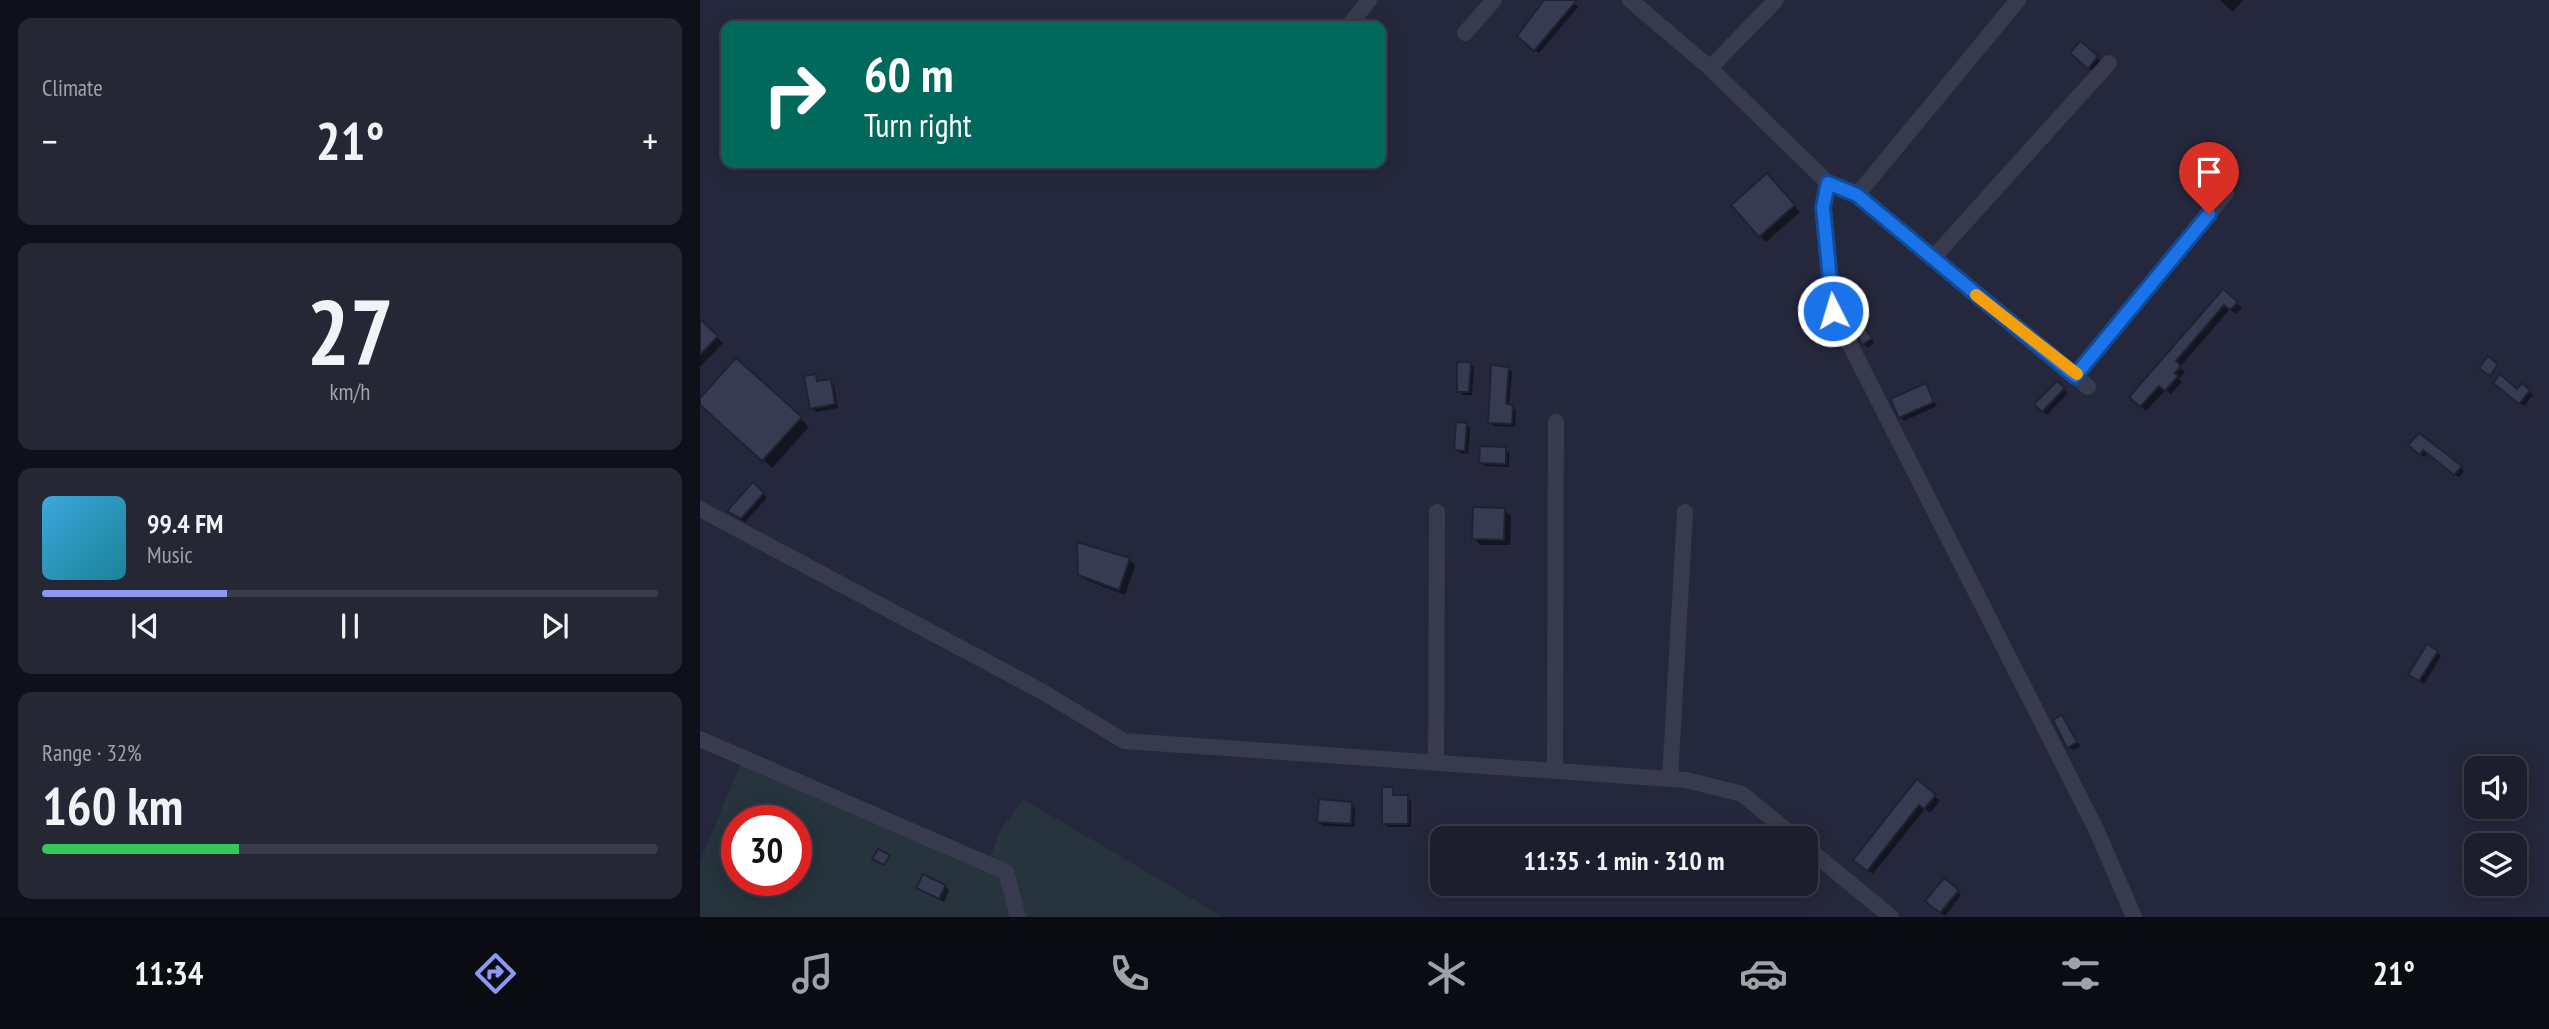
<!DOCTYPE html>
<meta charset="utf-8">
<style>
body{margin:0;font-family:"PT Sans Narrow",sans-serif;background:#252735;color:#f1f3f6;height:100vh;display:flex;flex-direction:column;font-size:26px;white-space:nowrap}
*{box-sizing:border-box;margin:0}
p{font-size:23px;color:#a0a2aa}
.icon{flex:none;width:38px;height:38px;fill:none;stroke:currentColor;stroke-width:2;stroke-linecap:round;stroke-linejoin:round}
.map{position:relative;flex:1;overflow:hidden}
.details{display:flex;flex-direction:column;gap:18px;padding:18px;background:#0f1019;width:700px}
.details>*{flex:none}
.banner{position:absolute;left:21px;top:21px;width:665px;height:147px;border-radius:14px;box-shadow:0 4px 18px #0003,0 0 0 2px #3a3c49;background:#00695c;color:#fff;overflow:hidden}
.fabs{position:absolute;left:1764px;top:756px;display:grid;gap:14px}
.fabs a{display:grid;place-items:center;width:63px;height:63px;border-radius:14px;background:#1c1e2d;box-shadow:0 4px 18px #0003,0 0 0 2px #3a3c49;font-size:35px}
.speed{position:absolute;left:21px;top:805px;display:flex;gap:14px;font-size:35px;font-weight:700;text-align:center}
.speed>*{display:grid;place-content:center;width:91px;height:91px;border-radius:50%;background:#1c1e2d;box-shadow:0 4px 18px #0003,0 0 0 2px #3a3c49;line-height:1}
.speed .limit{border:10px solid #d22;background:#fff;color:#111}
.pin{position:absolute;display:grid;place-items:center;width:60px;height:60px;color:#fff;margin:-72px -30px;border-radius:50% 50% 50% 0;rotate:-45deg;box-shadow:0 0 7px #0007}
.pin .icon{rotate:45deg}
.me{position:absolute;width:77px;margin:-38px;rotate:355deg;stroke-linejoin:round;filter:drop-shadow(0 0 5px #0008)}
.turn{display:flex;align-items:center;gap:24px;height:147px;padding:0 28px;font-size:32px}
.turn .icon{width:91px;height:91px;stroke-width:2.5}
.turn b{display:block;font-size:49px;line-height:60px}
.big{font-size:52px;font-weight:700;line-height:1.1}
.details .tile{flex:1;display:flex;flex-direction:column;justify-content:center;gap:10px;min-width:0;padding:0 24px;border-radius:14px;background:#252735}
.details .dial{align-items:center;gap:0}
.dial b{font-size:91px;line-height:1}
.song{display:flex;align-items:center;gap:21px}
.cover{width:84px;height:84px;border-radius:10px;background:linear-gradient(135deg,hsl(200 70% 55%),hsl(190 70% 35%))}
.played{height:7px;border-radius:4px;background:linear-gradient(90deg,#8d97f4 30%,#3a3c49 30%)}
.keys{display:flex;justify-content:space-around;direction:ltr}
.heat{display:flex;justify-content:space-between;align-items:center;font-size:38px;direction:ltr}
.charge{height:10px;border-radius:5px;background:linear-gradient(90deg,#34c759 32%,#3a3c49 0)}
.trip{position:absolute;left:730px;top:826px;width:388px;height:70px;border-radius:14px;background:#1c1e2d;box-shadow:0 4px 18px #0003,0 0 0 2px #3a3c49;font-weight:700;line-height:70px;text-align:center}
.tabs{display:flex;height:112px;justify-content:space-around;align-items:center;background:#0b0c12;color:#a0a2aa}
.tabs .icon{width:49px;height:49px}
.tabs .selected{color:#8d97f4}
.tabs b{font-size:32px;color:#f1f3f6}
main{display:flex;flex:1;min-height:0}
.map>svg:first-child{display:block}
.green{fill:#27343d;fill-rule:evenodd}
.shadow{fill:#0007}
.building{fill:#373b52;stroke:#1f2234;stroke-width:2}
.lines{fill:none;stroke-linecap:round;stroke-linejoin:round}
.street{stroke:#383b4d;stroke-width:16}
.route-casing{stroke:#114b97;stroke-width:18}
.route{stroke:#1a73e8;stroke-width:12}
.slow{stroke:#f59e0b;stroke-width:12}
</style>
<main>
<section class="details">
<div class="tile"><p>Climate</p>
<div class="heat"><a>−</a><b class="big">21°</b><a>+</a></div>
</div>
<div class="tile dial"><b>27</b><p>km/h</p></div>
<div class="tile">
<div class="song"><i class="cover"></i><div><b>99.4 FM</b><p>Music</p></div></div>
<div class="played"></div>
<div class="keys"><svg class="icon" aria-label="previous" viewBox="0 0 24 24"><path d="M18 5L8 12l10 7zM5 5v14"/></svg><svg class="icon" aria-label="pause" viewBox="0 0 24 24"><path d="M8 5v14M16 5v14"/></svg><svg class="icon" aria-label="next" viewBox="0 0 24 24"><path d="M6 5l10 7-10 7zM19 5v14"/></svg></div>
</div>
<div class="tile"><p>Range · 32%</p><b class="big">160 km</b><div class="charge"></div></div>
</section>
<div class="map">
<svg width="1849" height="917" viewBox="0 0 1849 917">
<rect width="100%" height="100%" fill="#25283c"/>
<path class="green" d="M 44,756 L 285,872 L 300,831 L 323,799 L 523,917 L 0,917 L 0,861 ZM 37,821 L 96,821 L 96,880 L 37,880 Z"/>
<g class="shadow">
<path d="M 846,0 L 877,0 L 874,3 L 878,7 L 839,53 L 820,36 Z"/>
<path d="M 1520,0 L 1543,0 L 1533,12 Z"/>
<path d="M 1381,43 L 1401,61 L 1392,71 L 1372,53 Z"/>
<path d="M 1073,182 L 1100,212 L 1066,242 L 1060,236 Z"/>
<path d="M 1523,291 L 1542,308 L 1536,314 L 1530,309 L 1480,367 L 1485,372 L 1479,379 L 1482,382 L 1471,394 L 1466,390 L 1446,411 L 1431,397 Z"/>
<path d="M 1151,319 L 1158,320 L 1174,343 L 1167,348 L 1164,344 Z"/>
<path d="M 0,321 L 23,343 L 0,367 Z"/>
<path d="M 770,364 L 774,367 L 772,395 L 763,395 L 759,391 Z"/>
<path d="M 808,368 L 812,372 L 809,406 L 816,410 L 815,427 L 794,426 L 790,422 Z"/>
<path d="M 116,376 L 120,382 L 130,381 L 134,385 L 138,408 L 116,412 L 112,408 Z"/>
<path d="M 1357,383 L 1368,393 L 1347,415 L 1336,404 Z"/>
<path d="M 1225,385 L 1237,406 L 1204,421 L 1201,417 Z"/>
<path d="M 1822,385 L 1833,395 L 1824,406 L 1799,387 L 1818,391 Z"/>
<path d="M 0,401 L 100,418 L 109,427 L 72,468 Z"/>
<path d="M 766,424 L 770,428 L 768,454 L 760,453 L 756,449 Z"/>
<path d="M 1719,435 L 1764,471 L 1759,477 L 1728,453 L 1724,457 L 1714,449 Z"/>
<path d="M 805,449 L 809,453 L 809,467 L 785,466 L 781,462 Z"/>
<path d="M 53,485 L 67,498 L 45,522 L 29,511 Z"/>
<path d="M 804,510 L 811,516 L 810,545 L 780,545 L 774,538 Z"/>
<path d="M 429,559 L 435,566 L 425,595 L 386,580 L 380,574 Z"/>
<path d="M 1737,652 L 1741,656 L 1724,684 L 1714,678 Z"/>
<path d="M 1361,717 L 1380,746 L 1373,750 L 1369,747 Z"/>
<path d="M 1218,782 L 1240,801 L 1230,813 L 1225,809 L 1173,874 L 1160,865 Z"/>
<path d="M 692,789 L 696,797 L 707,797 L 711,801 L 711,827 L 688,827 L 684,823 Z"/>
<path d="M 651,804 L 655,808 L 654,827 L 623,826 L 619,822 Z"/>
<path d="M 245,886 L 249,890 L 244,902 L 218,888 Z"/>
<path d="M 1257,891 L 1261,895 L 1245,916 L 1231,905 Z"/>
</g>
<g class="building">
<path d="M 844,0 L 877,0 L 834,51 L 817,36 Z"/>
<path d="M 1380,41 L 1398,56 L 1388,69 L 1370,53 Z"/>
<path d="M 1067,173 L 1095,205 L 1059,237 L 1031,205 Z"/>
<path d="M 1523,289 L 1538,302 L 1530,310 L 1524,305 L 1476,361 L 1481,366 L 1475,373 L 1478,376 L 1465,391 L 1459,386 L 1440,407 L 1429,397 Z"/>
<path d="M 1154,314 L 1172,338 L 1162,345 L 1149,318 Z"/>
<path d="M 0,319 L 18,336 L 0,355 Z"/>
<path d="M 1788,356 L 1798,364 L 1790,376 L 1779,368 Z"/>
<path d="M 36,358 L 102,417 L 62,461 L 0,405 L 0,398 Z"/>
<path d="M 757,362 L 771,362 L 769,392 L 757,392 Z"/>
<path d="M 791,365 L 809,367 L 806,404 L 813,405 L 812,424 L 788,423 Z"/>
<path d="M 116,374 L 117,381 L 131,379 L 135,404 L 110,409 L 104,376 Z"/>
<path d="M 1800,374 L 1817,389 L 1822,383 L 1830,390 L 1819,404 L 1793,383 Z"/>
<path d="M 1357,381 L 1365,388 L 1342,412 L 1334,404 Z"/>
<path d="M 1226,383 L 1234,402 L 1199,418 L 1190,399 Z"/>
<path d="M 756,422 L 767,423 L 765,451 L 754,450 Z"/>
<path d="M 1719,433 L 1762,466 L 1754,475 L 1723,450 L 1720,455 L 1708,445 Z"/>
<path d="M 780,446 L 806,447 L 806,464 L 779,463 Z"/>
<path d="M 53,482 L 64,493 L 41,519 L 27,511 Z"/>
<path d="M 773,507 L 805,508 L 804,540 L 772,539 Z"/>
<path d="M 377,542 L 430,558 L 419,590 L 378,575 Z"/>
<path d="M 1727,644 L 1738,651 L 1719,681 L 1708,675 Z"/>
<path d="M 1362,715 L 1377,742 L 1367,748 L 1353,720 Z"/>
<path d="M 1217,779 L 1236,795 L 1224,809 L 1219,805 L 1167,871 L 1153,860 Z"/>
<path d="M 682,787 L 693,787 L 693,795 L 708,795 L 708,824 L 682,824 Z"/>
<path d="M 619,799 L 652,802 L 651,824 L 617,822 Z"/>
<path d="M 178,849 L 190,855 L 184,865 L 172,859 Z"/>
<path d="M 223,874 L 246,885 L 239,899 L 216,888 Z"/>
<path d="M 1244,878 L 1259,890 L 1240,913 L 1225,901 Z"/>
</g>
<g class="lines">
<g class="street">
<path d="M 930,0 L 1010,68 L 1128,183 L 1157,195 L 1388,387"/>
<path d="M 651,23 L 669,0"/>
<path d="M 765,33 L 794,0"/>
<path d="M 1010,68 L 1076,0"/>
<path d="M 1128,183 L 1123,207 L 1133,311 L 1396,829 L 1434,917"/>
<path d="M 1157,195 L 1318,0"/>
<path d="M 1232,259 L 1409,63"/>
<path d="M 1375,376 L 1526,193"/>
<path d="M 0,509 L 343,692 L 424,741 L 986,780 L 1042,794 L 1096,838"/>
<path d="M 0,739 L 306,872 L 318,917"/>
<path d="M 736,763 L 737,512"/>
<path d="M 855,771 L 856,422"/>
<path d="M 970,779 L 985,512"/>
<path d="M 1106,847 L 1191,917"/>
</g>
</g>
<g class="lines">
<g class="route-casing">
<path id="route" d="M 1133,311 L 1123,207 L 1128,183 L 1157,195 L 1375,376 L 1509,214"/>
</g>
<use href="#route" class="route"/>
<path class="slow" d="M 1276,295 L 1377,374"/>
</g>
</svg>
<div class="fabs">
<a><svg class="icon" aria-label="sound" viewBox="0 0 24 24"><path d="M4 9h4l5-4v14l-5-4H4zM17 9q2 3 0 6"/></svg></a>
<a><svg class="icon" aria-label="layers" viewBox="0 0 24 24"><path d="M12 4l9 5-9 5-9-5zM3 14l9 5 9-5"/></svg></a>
</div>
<div class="speed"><div class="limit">30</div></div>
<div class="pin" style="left:1509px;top:214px;background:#d93025"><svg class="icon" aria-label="arrive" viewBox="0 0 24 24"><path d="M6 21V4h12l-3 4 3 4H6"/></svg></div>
<svg class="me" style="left:1133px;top:311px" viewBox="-20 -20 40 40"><circle r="17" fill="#1a73e8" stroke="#fff" stroke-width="3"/><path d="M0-11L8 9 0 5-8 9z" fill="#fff"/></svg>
<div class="trip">11:35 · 1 min · 310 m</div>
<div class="banner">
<div class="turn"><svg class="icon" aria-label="right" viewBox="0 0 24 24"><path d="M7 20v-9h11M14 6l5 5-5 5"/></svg><div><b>60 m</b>Turn right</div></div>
</div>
</div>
</main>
<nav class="tabs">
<b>11:34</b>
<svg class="icon selected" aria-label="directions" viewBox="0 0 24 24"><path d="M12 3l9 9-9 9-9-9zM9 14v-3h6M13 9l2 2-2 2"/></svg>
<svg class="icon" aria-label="music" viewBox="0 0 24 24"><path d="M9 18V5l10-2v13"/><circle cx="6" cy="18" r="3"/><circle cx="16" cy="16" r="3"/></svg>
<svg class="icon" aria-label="phone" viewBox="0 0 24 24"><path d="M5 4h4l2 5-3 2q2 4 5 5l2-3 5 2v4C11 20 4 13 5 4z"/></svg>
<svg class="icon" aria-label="climate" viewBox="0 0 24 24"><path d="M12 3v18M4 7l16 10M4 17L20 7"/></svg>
<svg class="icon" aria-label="car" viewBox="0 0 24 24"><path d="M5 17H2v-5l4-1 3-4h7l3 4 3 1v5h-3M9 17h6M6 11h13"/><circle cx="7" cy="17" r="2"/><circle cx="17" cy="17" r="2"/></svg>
<svg class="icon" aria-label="filters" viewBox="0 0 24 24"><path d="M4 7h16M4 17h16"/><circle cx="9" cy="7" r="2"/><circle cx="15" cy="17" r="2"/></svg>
<b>21°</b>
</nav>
